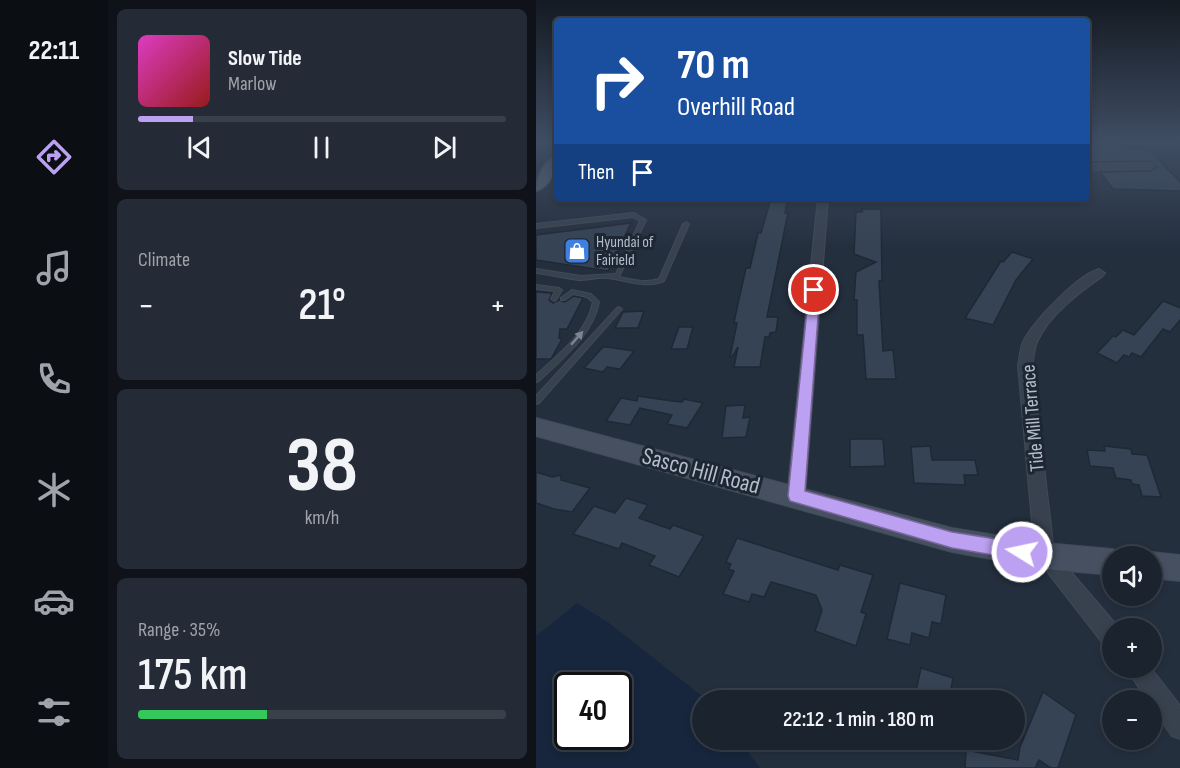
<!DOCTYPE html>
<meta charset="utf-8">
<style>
body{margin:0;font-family:"Sofia Sans Condensed",sans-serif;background:#242b36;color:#f1f3f6;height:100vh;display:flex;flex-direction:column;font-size:22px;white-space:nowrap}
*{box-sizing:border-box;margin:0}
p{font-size:20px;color:#a0a4aa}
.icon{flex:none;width:33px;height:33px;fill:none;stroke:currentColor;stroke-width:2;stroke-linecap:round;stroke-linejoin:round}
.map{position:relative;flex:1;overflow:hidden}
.details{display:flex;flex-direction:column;gap:9px;padding:9px;background:#0f1319;width:428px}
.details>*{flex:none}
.top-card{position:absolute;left:18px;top:18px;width:536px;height:183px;border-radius:6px;box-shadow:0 3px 9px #0003,0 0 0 2px #39404a;background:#1a4fa0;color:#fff;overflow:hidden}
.tools{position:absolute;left:566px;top:546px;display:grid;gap:12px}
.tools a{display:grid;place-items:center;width:60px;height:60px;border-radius:50%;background:#1b232e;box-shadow:0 3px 9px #0003,0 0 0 2px #39404a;font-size:30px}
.speed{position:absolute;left:18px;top:672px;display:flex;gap:12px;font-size:30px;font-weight:700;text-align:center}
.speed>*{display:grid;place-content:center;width:78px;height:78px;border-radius:50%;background:#1b232e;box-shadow:0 3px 9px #0003,0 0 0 2px #39404a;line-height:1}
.speed .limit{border:3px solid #111;border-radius:9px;background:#fff;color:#111}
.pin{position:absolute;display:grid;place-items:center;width:51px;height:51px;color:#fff;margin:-26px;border:3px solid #fff;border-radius:50%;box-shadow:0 2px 6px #0007}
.me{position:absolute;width:66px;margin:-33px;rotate:280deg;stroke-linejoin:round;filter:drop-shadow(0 0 4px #0008)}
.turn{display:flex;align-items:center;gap:21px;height:126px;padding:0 24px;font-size:27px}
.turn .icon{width:78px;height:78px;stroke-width:2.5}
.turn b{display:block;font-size:42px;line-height:51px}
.then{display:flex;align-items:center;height:57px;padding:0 24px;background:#0003;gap:12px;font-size:22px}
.big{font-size:45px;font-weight:600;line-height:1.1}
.details .card{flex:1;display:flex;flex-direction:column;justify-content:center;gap:9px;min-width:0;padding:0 21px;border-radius:9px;background:#242b36}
.details .dial{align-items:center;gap:0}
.dial b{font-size:78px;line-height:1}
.song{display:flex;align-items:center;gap:18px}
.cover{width:72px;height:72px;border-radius:9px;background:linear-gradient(135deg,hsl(310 70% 55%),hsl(0 70% 35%))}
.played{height:6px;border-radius:3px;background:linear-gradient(90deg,#bca0f2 15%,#39404a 15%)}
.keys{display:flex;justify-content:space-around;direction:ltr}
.heat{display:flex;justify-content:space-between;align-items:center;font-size:33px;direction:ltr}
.charge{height:9px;border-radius:4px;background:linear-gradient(90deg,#34c759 35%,#39404a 0)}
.trip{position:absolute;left:156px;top:690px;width:333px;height:60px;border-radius:30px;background:#1b232e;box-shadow:0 3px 9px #0003,0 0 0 2px #39404a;font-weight:600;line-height:60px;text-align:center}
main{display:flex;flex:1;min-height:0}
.tabs{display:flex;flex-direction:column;width:108px;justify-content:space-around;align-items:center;background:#0b0e12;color:#a0a4aa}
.tabs .icon{width:42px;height:42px}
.tabs .active{color:#bca0f2}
.tabs b{font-size:27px;color:#f1f3f6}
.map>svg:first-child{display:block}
.water{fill:#17263c;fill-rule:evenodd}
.building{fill:#364354;stroke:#1f2835;stroke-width:1.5}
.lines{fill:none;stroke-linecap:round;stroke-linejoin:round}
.lane-casing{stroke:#414a57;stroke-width:2}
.street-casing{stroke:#414a57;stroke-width:2}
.secondary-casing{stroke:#414a57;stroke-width:2}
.primary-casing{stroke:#414a57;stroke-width:3}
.lane{fill:#38414e;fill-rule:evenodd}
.street{fill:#38414e;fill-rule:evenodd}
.secondary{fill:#465061;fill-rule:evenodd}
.primary{fill:#56606e;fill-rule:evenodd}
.oneway{fill:#7c8592}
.route{fill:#bca0f2;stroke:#7a689d;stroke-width:1.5}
.labels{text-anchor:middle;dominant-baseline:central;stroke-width:6;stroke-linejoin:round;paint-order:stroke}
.far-poi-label{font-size:16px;fill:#b4bcc9;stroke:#1d2633;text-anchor:start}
.street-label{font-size:20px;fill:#b4bcc9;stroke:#1d2633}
.near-street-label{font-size:24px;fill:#b4bcc9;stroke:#1d2633}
</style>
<main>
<nav class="tabs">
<b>22:11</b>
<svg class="icon active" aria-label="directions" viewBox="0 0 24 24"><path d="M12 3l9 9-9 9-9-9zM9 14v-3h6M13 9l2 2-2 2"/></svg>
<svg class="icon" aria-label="music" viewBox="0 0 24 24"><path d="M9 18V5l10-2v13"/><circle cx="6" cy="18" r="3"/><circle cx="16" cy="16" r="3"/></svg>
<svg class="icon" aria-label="phone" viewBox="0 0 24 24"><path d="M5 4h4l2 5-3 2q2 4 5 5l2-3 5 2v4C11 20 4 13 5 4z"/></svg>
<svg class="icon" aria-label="climate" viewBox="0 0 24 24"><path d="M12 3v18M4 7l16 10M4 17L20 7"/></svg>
<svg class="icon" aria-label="car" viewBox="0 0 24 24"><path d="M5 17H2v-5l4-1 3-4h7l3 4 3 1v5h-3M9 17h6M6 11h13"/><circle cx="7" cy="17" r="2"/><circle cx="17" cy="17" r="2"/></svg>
<svg class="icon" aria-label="filters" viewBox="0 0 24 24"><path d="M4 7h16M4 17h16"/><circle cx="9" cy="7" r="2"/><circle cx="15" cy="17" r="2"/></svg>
</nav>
<section class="details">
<div class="card">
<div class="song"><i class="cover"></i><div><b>Slow Tide</b><p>Marlow</p></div></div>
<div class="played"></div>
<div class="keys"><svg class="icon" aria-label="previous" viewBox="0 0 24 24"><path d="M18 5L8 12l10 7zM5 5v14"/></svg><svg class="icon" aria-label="pause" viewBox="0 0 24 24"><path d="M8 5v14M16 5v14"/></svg><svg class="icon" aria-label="next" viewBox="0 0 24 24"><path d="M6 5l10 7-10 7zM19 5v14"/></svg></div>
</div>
<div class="card"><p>Climate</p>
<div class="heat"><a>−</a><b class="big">21°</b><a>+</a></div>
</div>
<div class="card dial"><b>38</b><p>km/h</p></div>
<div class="card"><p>Range · 35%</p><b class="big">175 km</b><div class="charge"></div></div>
</section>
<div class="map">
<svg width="645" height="768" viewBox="0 0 645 768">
<rect width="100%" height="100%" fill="#242f3e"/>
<path class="water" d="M 41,603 L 73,623 L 171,700 L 166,700 L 166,740 L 203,740 L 224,768 L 0,768 L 0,636 ZM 32,686 L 82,686 L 82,736 L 32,736 Z"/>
<g class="building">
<path d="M 585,144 L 587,148 L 613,150 L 645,183 L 645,191 L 577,189 L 564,172 L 614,171 L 621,167 L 614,161 L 556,162 L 550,155 L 550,145 Z"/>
<path d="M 235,198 L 252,198 L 249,213 L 252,213 L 231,317 L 242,317 L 240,332 L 234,333 L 233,337 L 229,337 L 224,367 L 198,367 L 202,347 L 196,357 L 194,357 L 201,323 L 198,323 L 201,308 L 210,268 L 214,268 L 222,233 L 225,233 Z"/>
<path d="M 326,209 L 345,209 L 346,281 L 343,281 L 347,351 L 357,350 L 360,379 L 330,379 L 327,335 L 321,335 L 321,300 L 318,300 L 320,272 L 340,262 L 318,254 L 320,212 L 326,212 Z"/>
<path d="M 95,223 L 72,271 L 0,260 L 0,235 Z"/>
<path d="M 476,252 L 497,259 L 480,280 L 457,325 L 429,318 L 465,261 L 467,262 Z"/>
<path d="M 0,292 L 16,293 L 13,300 L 17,303 L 23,300 L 29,302 L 38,296 L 47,298 L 31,329 L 24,329 L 23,338 L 26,339 L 15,359 L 0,359 Z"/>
<path d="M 627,301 L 645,308 L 645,319 L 634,332 L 627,329 L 605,357 L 596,353 L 593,357 L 588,355 L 581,363 L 561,353 L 577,336 L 580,337 L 587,330 L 598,335 Z"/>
<path d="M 108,311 L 102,328 L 79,328 L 87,312 Z"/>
<path d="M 143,327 L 157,327 L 151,349 L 135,349 Z"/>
<path d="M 67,347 L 71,347 L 98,351 L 84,369 L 71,367 L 67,372 L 48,368 Z"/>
<path d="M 102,396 L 136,401 L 146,402 L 148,399 L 167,403 L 151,428 L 131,424 L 136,415 L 104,408 L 94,425 L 70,421 L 85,398 L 101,401 Z"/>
<path d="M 209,405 L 207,418 L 214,417 L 210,437 L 186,438 L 190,406 Z"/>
<path d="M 314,439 L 347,439 L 349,466 L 314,467 Z"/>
<path d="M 394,446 L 396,460 L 439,460 L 442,475 L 428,475 L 429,485 L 378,483 L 375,447 Z"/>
<path d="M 568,446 L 595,449 L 596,454 L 611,455 L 625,497 L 606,496 L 603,485 L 596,484 L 595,480 L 580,478 L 577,468 L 554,466 L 551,450 L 569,451 Z"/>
<path d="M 0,472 L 16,477 L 25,475 L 25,480 L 54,488 L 36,512 L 18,509 L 0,503 Z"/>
<path d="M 90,498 L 112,505 L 103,518 L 134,529 L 137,525 L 168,536 L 143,577 L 113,565 L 119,556 L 86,543 L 83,549 L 37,534 L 58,506 L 79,513 Z"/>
<path d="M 201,538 L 302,570 L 304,565 L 337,575 L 325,612 L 330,614 L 320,646 L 279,631 L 286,610 L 280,595 L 235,582 L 228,597 L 216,594 L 213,602 L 187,594 L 198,571 L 192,569 L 195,564 L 190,562 Z"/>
<path d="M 364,583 L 410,595 L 405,624 L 396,622 L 393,638 L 376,633 L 374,645 L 351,639 Z"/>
<path d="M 385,668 L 417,678 L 413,700 L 378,700 Z"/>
<path d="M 507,692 L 540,715 L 522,768 L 515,768 L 503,760 L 499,768 L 429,768 L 430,750 L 482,760 L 484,747 Z"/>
</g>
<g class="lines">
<g class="lane-casing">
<g id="lane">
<path d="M 98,213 L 110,220 L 83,277 C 97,280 110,283 123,279 L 147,224 L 150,222 L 153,224 L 128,281 C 108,289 91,280 72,278 C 62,277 52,280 43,280 C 29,278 14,275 0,273 L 0,269 L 45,276 L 80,274 L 104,221 L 97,217 L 0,228 L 0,224 Z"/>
<path d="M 0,285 L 23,288 L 26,290 L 20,300 L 18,301 L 15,299 L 19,291 L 0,289 Z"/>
<path d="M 36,290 L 55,294 L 63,302 C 57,335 26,359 3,381 L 0,382 L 0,375 C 22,355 51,333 57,302 L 51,297 L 37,294 L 29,300 L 25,300 L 25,298 Z"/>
<path d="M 83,307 L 86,309 L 85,310 L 3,403 L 0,404 L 0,396 L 81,308 Z"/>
</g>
</g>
<g class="street-casing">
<g id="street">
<path d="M 550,164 L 614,163 L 619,166 L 614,169 L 550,170 Z"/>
<path d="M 282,198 L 292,198 L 269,496 L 266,501 L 260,504 L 254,501 L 251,496 Z"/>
<path d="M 563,269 L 569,273 L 567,276 C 544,292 513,315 501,342 C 498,349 498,358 496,365 L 518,552 L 583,628 L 576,628 L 576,648 L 568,645 L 499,556 L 482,365 C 484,357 484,349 487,342 C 497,321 542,275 563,269 Z"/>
<path d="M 590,668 L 615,668 L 645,707 L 645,739 L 636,736 L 615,706 L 615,700 L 611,700 Z"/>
</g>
</g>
<g class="secondary-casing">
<g id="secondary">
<path d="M 0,418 L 416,528 L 509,543 L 576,549 L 586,553 L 587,556 L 576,556 L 576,575 L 509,569 L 416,552 L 0,436 Z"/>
<path d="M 615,552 L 645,555 L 645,581 L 615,578 L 615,556 L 605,556 Z"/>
</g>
</g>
<g class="primary-casing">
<path id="primary" d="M 21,156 C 21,169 14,187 0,191 C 0,178 7,161 21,156 Z"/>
</g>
<use href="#lane" class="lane"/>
<use href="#street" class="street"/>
<use href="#secondary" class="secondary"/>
<use href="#primary" class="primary"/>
</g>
<defs><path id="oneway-solid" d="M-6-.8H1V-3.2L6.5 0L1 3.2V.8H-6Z" transform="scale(1.5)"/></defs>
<use class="oneway" href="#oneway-solid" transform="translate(41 338) rotate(-49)"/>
<linearGradient id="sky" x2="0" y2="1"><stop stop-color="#141a22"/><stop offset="0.57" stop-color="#3f4d63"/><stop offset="1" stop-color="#3f4d63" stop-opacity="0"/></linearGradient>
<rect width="645" height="248" fill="url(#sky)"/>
<path class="route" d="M 278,286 L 284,290 L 269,491 L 416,532 L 486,543 L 492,546 L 495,552 L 492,557 L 486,560 L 416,548 L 254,501 L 252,496 L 273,290 Z"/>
<defs>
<g id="shop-square" transform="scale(1.35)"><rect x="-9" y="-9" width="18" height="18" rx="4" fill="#3f7fe0" stroke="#1d2633"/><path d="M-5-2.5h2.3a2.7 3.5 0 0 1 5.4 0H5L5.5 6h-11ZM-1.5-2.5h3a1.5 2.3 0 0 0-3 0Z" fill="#fff"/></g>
</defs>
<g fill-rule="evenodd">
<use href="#shop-square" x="41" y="251"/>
</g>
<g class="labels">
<g class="far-poi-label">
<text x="60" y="242">Hyundai of<tspan x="60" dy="18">Fairield</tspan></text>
</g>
<g class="street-label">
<text transform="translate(497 418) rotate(-95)">Tide Mill Terrace</text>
</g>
<g class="near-street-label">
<text transform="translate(165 471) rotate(15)">Sasco Hill Road</text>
</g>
</g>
</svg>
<div class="tools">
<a><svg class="icon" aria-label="sound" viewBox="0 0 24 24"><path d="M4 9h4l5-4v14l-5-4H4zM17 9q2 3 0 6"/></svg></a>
<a>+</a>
<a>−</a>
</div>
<div class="speed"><div class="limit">40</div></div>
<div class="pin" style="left:278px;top:290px;background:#d93025"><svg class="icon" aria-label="arrive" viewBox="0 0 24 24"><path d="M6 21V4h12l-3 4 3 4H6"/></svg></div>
<svg class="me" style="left:486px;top:552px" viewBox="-20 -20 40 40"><circle r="17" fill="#bca0f2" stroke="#fff" stroke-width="3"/><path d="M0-11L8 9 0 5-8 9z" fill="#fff"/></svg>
<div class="trip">22:12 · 1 min · 180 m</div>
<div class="top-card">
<div class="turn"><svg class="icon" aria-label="right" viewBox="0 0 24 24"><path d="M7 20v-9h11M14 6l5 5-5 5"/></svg><div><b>70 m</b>Overhill Road</div></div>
<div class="then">Then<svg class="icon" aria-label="arrive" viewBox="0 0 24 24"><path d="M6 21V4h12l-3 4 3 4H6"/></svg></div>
</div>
</div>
</main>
